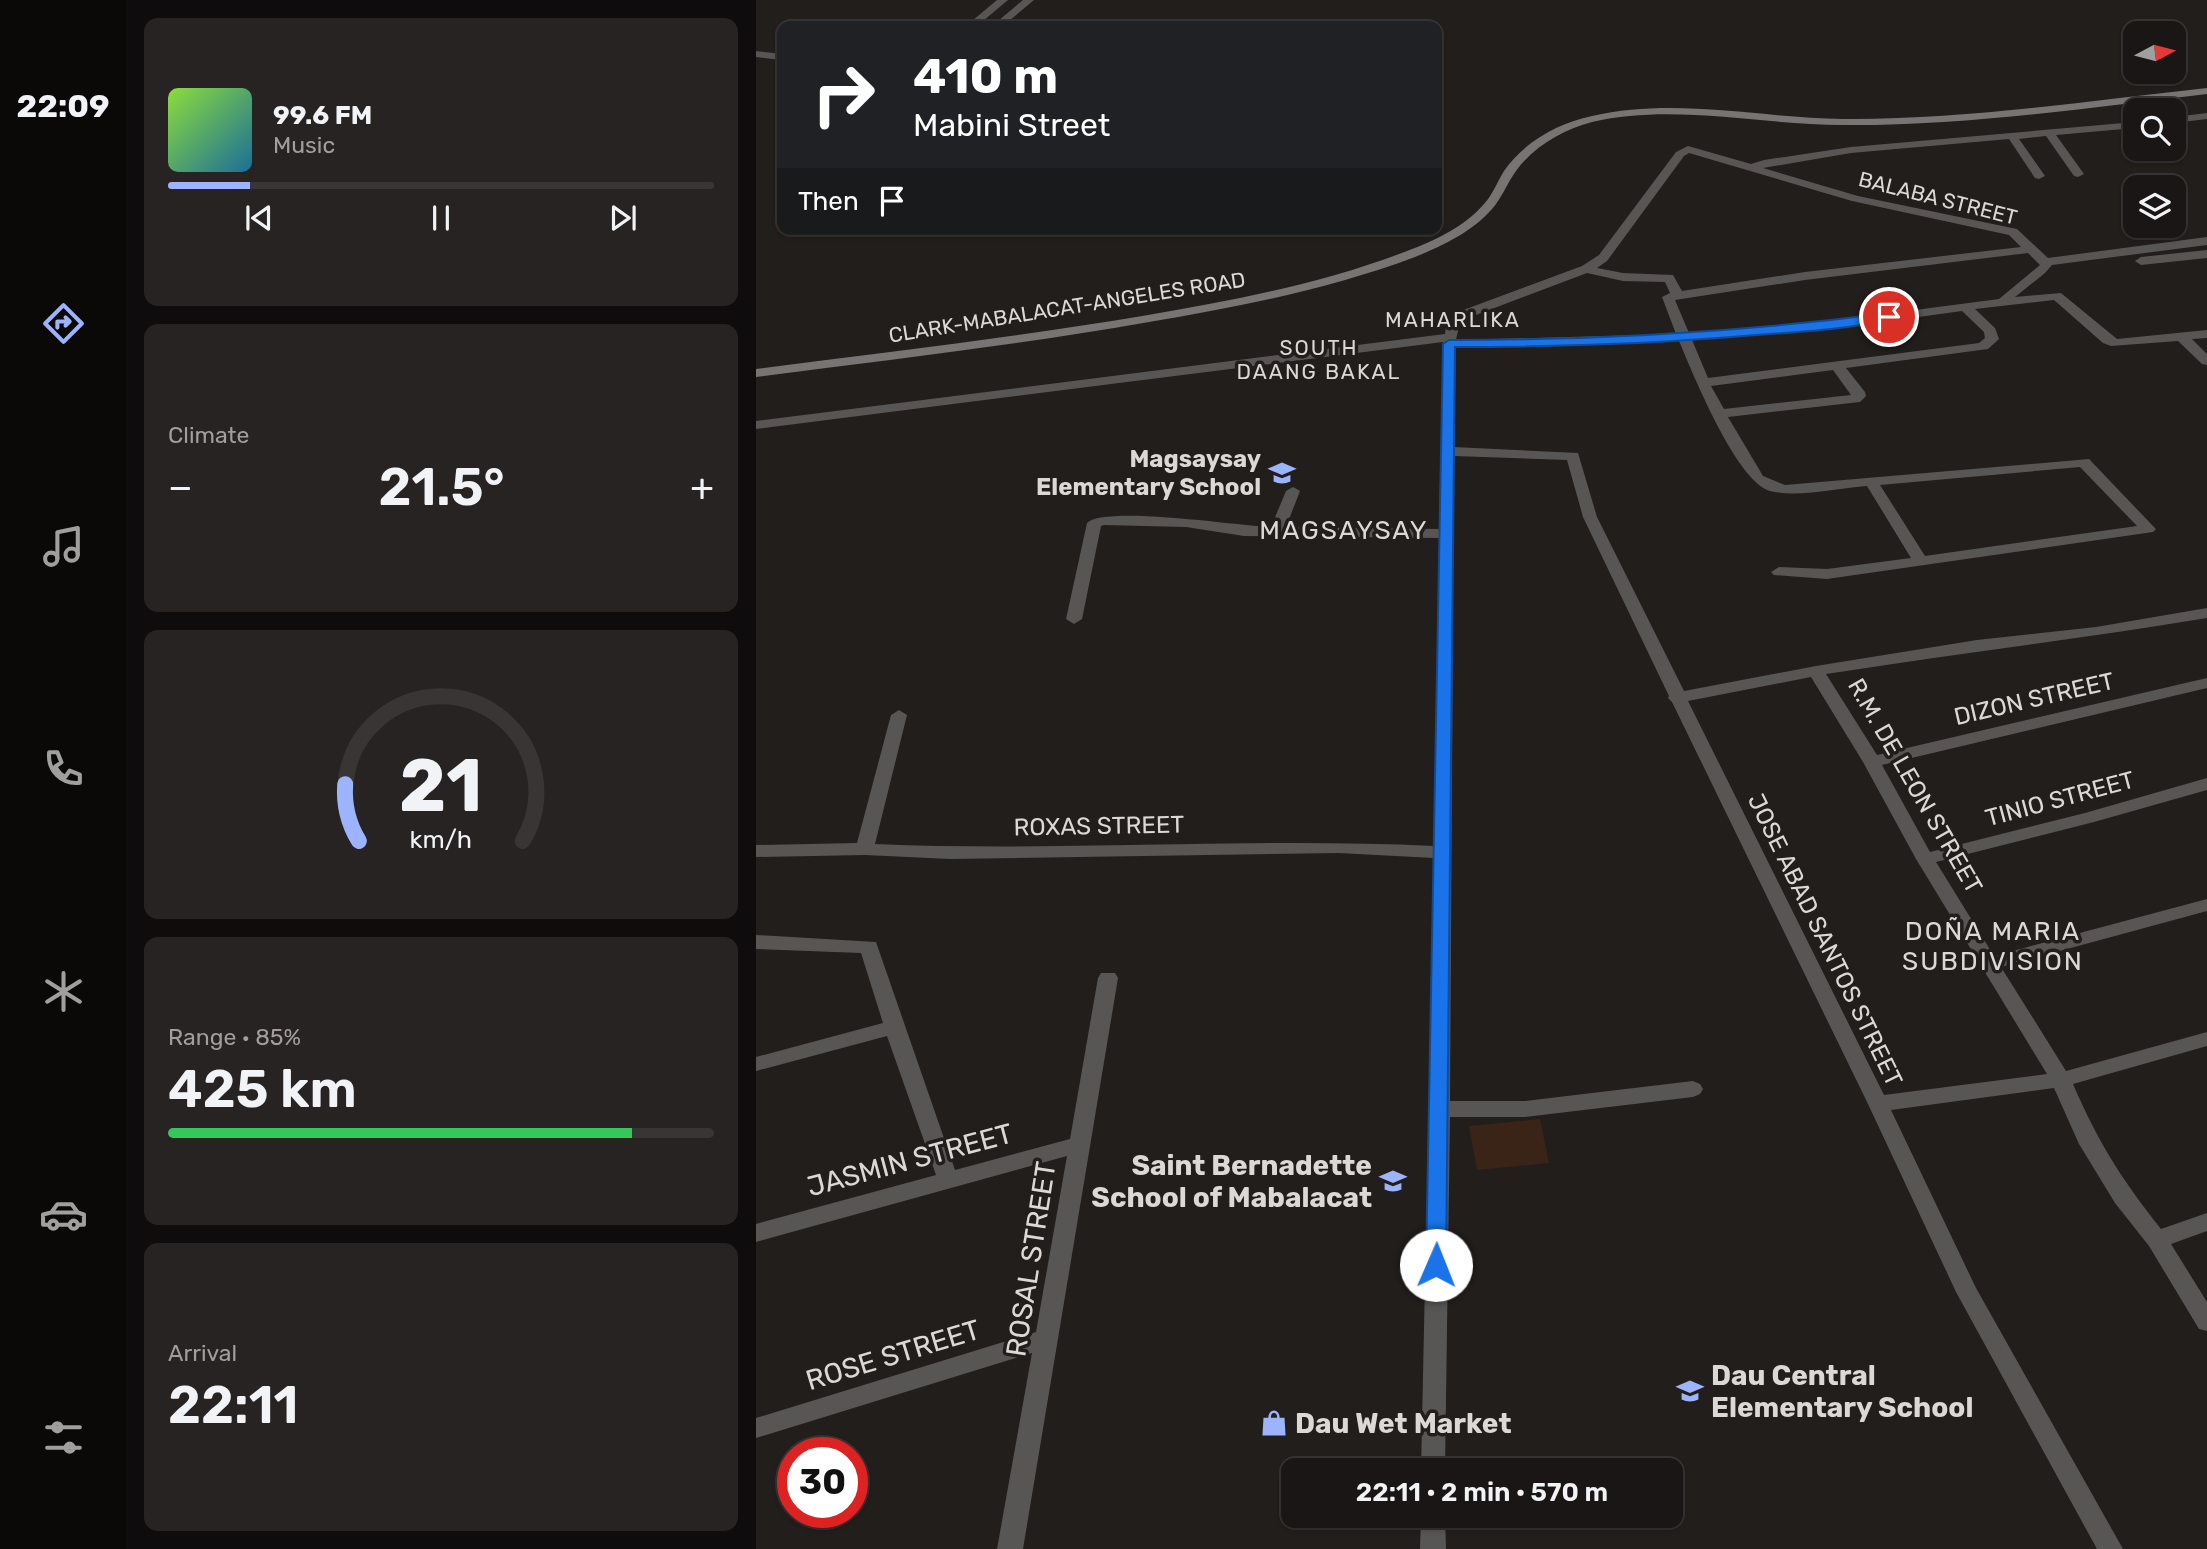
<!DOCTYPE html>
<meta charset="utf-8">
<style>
body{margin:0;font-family:Rubik,sans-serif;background:#272322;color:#f1f3f6;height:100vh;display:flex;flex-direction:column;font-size:26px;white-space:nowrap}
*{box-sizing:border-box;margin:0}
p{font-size:23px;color:#9f9fa0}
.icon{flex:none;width:38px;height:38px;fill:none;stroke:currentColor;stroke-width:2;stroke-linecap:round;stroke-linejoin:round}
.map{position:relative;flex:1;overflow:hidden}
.side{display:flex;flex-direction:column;gap:18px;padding:18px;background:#0e0c0c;width:630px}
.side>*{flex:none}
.banner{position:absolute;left:21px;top:21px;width:665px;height:214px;border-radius:14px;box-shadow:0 2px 5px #0004,0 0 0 2px #383534;background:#202124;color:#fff;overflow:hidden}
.needle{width:46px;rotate:83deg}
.controls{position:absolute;left:1367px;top:21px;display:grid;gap:14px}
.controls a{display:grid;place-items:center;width:63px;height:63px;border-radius:14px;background:#1a1615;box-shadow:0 2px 5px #0004,0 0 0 2px #383534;font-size:35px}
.speed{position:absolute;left:21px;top:1437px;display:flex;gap:14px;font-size:35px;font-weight:700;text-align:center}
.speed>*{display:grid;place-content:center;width:91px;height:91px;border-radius:50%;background:#1a1615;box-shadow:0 2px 5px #0004,0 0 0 2px #383534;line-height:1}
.speed .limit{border:10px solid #d22;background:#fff;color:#111}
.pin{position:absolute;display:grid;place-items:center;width:60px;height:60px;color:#fff;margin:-30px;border:4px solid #fff;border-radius:50%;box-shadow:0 2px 7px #0007}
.me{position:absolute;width:77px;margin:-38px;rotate:1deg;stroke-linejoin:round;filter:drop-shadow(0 0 5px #0008)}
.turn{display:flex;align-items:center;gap:24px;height:147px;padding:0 21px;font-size:32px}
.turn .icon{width:91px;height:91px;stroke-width:2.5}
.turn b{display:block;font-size:49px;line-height:60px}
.then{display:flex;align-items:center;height:66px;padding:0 21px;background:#0003;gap:14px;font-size:26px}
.big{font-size:52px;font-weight:600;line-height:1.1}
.side .tile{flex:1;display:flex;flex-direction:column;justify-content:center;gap:10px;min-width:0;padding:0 24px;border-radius:14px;background:#272322}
.side .dial{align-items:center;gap:0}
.dial svg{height:182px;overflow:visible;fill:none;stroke:#383534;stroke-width:7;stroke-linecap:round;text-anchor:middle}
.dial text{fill:#f1f3f6;stroke:none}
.song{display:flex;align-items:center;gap:21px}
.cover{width:84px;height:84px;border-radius:10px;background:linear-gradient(135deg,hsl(90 70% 55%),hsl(200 70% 35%))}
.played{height:7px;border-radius:4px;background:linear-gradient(90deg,#9cb4fd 15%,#383534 15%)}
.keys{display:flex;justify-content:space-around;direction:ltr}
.heat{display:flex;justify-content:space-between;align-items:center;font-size:38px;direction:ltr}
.charge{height:10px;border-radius:5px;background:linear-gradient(90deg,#34c759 85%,#383534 0)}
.trip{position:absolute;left:525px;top:1458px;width:402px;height:70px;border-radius:14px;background:#1a1615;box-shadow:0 2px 5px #0004,0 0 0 2px #383534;font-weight:600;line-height:70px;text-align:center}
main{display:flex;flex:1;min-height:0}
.tabs{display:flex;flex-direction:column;width:126px;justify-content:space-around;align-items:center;background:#0a0908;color:#9f9fa0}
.tabs .icon{width:49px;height:49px}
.tabs .selected{color:#9cb4fd}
.tabs b{font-size:32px;color:#f1f3f6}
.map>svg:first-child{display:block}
.green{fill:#3a2317}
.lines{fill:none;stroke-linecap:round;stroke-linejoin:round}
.minor{fill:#585555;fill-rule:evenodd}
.secondary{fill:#787474;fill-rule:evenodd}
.route{fill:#1a73e8;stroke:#114b97;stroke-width:2}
.labels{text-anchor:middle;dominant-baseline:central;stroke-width:7;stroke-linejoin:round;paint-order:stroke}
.far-street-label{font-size:21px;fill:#dbd8d6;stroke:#221e1c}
.far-neighbourhood-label{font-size:21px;letter-spacing:2px;fill:#dbd8d6;stroke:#221e1c}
.poi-label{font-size:24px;font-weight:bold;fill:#dbd8d6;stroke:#221e1c;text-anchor:end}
.street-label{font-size:24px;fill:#dbd8d6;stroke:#221e1c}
.neighbourhood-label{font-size:26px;letter-spacing:2px;fill:#dbd8d6;stroke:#221e1c}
.near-street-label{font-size:28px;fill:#dbd8d6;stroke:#221e1c}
.near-poi-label{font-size:28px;font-weight:bold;fill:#dbd8d6;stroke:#221e1c;text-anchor:start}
</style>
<main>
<nav class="tabs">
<b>22:09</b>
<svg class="icon selected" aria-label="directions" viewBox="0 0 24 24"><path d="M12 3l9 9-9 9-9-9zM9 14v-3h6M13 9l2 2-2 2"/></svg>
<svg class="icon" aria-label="music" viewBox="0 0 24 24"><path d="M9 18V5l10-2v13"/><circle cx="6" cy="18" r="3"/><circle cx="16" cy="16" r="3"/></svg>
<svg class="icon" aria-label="phone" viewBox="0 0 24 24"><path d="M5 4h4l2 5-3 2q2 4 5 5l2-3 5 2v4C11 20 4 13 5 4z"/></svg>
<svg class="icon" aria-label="climate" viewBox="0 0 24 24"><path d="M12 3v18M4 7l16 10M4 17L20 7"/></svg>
<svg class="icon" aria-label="car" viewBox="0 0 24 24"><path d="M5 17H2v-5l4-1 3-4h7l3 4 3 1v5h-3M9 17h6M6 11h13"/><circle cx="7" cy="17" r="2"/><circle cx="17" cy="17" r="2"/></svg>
<svg class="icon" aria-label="filters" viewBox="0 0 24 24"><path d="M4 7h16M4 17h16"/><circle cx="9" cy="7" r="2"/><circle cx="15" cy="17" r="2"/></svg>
</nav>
<section class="side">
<div class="tile">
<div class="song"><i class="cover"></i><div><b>99.6 FM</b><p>Music</p></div></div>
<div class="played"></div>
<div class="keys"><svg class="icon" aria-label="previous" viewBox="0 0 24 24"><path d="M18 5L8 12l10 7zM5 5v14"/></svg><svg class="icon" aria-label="pause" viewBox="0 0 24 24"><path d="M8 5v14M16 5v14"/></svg><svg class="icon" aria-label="next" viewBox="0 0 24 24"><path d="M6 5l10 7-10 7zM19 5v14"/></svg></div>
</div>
<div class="tile"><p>Climate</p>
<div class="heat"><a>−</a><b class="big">21.5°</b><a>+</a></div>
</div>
<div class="tile dial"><svg viewBox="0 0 100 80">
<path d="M14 69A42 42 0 1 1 86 69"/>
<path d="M14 69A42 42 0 0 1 8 44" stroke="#9cb4fd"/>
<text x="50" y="56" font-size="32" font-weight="700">21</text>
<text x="50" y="72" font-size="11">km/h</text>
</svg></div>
<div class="tile"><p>Range · 85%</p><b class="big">425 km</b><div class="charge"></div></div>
<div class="tile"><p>Arrival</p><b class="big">22:11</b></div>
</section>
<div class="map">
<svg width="1451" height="1549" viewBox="0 0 1451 1549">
<rect width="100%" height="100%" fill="#221e1c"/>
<path class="green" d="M 784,1119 L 793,1163 L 721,1170 L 713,1126 Z"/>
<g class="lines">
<g class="minor">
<path d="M 241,0 L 252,0 L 221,26 L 210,26 Z"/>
<path d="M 267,0 L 278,0 L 247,26 L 236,26 Z"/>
<path d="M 0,51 L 26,54 L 26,60 L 0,57 Z"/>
<path d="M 1451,113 L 1451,119 L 1418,123 L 1418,117 Z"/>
<path d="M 1379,122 L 1379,128 L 1300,135 L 1328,174 L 1322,177 L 1318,176 L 1290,136 L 1263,139 L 1289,176 L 1283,179 L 1279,178 L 1253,139 L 1095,153 L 1007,168 L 1102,196 L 1261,229 L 1292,258 L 1451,237 L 1451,245 L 1296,265 L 1289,273 L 1259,297 L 1305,293 L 1361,339 L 1451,330 L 1451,338 L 1436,339 L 1451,354 L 1451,365 L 1446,364 L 1422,341 L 1355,346 L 1347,343 L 1298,300 L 1219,309 L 1239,328 L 1243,339 L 1232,349 L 1090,368 L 1109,392 L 1110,396 L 1104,402 L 972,417 L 1007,476 L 1029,485 L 1333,459 L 1397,526 L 1400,529 L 1397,532 L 1071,579 L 1018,575 L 1015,572 L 1023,567 L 1071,569 L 1155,558 L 1111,486 C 1083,488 1040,498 1014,491 C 980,481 937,374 923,341 L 700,348 L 698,447 L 822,453 L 841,517 L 928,691 L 1060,666 L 1221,640 L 1340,627 L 1451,608 L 1451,618 C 1324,639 1197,654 1070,674 L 1121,755 L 1451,678 L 1451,688 L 1126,765 L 1174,852 L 1329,813 L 1451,778 L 1451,790 L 1338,822 L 1180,862 L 1238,956 L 1451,899 L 1451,911 L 1245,967 L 1310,1071 L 1451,1032 L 1451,1046 L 1317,1084 C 1342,1142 1366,1180 1405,1229 L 1451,1213 L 1451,1231 L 1415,1244 L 1451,1302 L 1451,1331 L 1443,1329 L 1393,1246 L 1359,1203 L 1323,1144 L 1298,1088 L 1135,1110 L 1220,1288 L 1367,1549 L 1341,1549 L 1200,1292 L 1112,1104 L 916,702 L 912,698 L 913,696 L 827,517 L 811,460 L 698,456 L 694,1101 L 769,1101 L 937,1081 L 944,1084 L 947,1089 L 944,1094 L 937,1097 L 769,1117 L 694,1117 L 689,1470 L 665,1470 L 678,858 L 582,853 L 194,859 L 109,855 L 0,857 L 0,845 L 101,843 L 135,715 L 143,710 L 151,715 L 119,844 C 305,852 492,837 678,846 L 683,538 L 488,536 L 430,527 L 348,525 L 345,526 L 326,619 L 318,624 L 310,619 L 331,523 C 349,505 483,526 515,527 L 530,491 L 537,487 L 544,491 L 530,527 L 683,529 L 687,342 L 0,429 L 0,421 L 689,334 L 690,325 L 702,312 L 826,266 L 843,255 L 920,152 L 932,146 L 995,164 L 1008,160 L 1095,147 ZM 933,153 L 1096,201 L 1253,235 L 1265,247 L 1049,272 L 926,291 L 917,275 L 867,273 L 841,268 L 851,261 L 928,156 ZM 1272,253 L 1284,265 L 1243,299 L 1075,321 L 933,333 L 919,300 L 1049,280 ZM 831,273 L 867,281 L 909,282 L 914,293 L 906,297 L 920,334 L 700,340 L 703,326 L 712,318 ZM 1206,311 L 1228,332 L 1229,338 L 1223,343 L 952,378 L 936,340 L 1075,329 ZM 1077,370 L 1095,395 L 968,409 L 955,386 ZM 1324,467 L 1381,526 L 1169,556 L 1124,485 ZM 1055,677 L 1107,762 L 1160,859 L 1291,1074 L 1128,1095 L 932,701 Z"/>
<path d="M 1451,250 L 1451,258 L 1385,265 L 1379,261 L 1385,257 Z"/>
<path d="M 0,935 L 120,942 L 199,1170 L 314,1139 L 342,978 L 345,973 L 359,973 L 362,978 L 267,1549 L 241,1549 L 276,1353 L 0,1438 L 0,1418 L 280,1332 L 311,1156 L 0,1242 L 0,1224 L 180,1175 L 131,1036 L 0,1071 L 0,1057 L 127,1023 L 105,953 L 0,949 Z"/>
<path d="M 665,1516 L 689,1516 L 690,1549 L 664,1549 Z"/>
</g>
<path class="secondary" d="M 1451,88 L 1451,94 C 1330,108 1208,126 1087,125 C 1003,125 919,103 836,122 C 808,129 777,147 760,171 C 751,183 746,198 736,209 C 716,232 686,246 659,257 C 574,289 482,307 393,322 C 262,345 131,360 0,377 L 0,369 C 131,352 262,337 392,315 C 480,300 568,283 651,251 C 679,241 709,226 728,204 C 737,194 741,182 748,171 C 768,142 802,123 836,116 C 920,97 1003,118 1087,119 C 1209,120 1330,101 1451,88 Z"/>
</g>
<path class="route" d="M 1133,313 L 1139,317 L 1137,319 C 1089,330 1037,332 988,336 C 892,344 796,347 699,347 L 690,1265 L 687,1271 L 680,1273 L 673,1271 L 670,1265 L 687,344 L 693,340 C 841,340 987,332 1133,313 Z"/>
<defs>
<g id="school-bare" transform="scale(2.1)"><path d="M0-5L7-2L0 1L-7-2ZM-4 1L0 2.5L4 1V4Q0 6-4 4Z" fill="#9cb4fd" stroke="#221e1c" stroke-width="2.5" paint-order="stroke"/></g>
<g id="shop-bare" transform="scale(2.1)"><path d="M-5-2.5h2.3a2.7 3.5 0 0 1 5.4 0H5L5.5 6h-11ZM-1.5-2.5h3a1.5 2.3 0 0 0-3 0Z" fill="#9cb4fd" stroke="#221e1c" stroke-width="2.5" paint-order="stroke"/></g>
</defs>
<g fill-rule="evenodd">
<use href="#school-bare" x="526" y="473"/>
<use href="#school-bare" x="637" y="1181"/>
<use href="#school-bare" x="934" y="1391"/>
<use href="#shop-bare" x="518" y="1423"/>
</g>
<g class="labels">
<g class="far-street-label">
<text transform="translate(1182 198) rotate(14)">BALABA STREET</text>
<text transform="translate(311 307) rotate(-9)">CLARK-MABALACAT-ANGELES ROAD</text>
</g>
<g class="far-neighbourhood-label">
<text x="697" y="319">MAHARLIKA</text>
<text x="563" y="347">SOUTH<tspan x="563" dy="24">DAANG BAKAL</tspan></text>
</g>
<g class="poi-label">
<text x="505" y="459">Magsaysay<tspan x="505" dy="28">Elementary School</tspan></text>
</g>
<g class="street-label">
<text transform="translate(1278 699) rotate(-13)">DIZON STREET</text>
<text transform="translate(1159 786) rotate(60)">R.M. DE LEON STREET</text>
<text transform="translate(1304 799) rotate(-15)">TINIO STREET</text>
<text transform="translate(343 826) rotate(-1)">ROXAS STREET</text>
<text transform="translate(1069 940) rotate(64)">JOSE ABAD SANTOS STREET</text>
</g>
<g class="neighbourhood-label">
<text x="588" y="530">MAGSAYSAY</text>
<text x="1237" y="931">DOÑA MARIA<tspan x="1237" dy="30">SUBDIVISION</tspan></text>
</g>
<g class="near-street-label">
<text transform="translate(154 1160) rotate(-15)">JASMIN STREET</text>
<text transform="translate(275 1259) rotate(-81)">ROSAL STREET</text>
<text transform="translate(137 1355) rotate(-17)">ROSE STREET</text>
</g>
<g class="near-poi-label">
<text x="616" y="1165" text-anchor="end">Saint Bernadette<tspan x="616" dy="32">School of Mabalacat</tspan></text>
<text x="955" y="1375">Dau Central<tspan x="955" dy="32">Elementary School</tspan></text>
<text x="539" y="1423">Dau Wet Market</text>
</g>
</g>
</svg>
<div class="controls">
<a><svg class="needle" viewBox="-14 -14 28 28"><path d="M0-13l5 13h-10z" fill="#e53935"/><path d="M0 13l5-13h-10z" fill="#9f9fa0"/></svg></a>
<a><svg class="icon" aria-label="search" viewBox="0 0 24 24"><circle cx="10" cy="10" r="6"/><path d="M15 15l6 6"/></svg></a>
<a><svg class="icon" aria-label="layers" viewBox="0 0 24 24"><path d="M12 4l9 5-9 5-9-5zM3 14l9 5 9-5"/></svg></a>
</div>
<div class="speed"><div class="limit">30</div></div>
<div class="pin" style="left:1133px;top:317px;background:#d93025"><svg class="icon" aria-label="arrive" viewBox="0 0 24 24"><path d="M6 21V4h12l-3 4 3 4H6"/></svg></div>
<svg class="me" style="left:680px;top:1265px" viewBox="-20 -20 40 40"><circle r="19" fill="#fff"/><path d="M0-13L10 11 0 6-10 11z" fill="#1a73e8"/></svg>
<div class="trip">22:11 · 2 min · 570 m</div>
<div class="banner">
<div class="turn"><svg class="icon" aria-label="right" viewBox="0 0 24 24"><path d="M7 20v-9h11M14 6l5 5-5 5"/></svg><div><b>410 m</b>Mabini Street</div></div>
<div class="then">Then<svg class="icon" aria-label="arrive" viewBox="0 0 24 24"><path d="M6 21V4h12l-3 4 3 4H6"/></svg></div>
</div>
</div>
</main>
